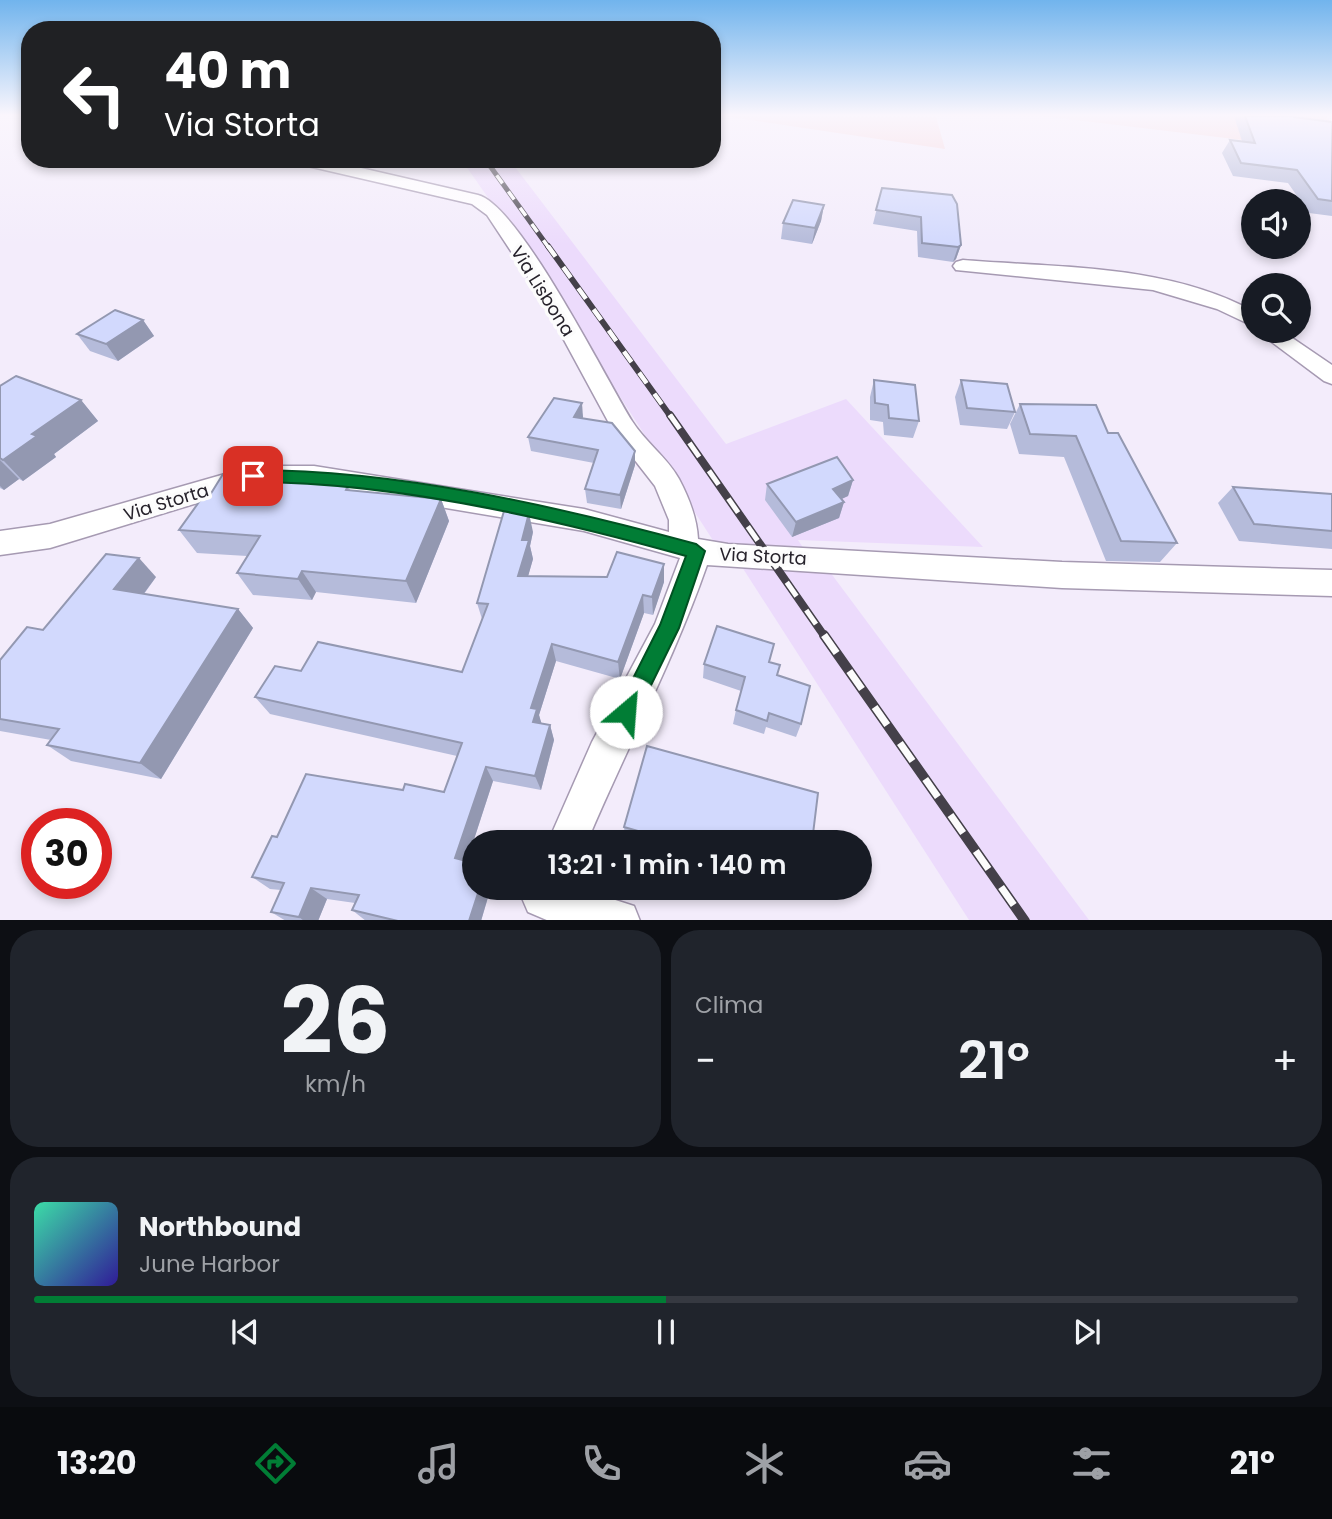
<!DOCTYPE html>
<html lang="it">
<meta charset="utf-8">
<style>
body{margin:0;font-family:Poppins,sans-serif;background:#20242c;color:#f1f3f6;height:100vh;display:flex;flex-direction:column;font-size:26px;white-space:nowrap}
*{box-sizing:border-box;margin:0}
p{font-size:23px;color:#9ea1a6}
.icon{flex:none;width:38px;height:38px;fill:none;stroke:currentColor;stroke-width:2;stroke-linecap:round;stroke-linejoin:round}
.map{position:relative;height:920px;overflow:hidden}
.side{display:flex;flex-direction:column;gap:10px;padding:10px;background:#0d0f14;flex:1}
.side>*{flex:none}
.banner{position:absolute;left:21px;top:21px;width:700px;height:147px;border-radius:28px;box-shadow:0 4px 10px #0003;background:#202124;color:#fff;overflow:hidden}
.tools{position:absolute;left:1241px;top:189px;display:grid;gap:14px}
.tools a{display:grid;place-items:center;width:70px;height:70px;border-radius:50%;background:#171b24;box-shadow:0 4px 10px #0003;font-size:35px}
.speed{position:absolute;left:21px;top:808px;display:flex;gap:14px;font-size:35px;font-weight:700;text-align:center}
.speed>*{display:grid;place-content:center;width:91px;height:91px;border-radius:50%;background:#171b24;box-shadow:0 4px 10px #0003;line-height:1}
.speed .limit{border:10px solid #d22;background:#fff;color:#111}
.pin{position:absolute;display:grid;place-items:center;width:60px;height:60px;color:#fff;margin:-30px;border-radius:14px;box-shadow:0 4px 10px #0006}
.me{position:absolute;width:77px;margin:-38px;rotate:27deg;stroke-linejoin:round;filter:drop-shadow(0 0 5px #0008)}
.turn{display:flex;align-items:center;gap:24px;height:147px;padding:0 28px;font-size:32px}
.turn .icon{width:91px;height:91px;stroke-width:2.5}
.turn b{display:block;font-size:49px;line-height:60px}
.big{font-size:52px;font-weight:600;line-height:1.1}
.side .tile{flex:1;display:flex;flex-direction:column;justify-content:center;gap:10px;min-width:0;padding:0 24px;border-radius:28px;background:#20242c}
.side .dial{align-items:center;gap:0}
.dial b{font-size:91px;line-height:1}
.song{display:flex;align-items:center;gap:21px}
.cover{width:84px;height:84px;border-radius:10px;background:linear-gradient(135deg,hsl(160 70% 55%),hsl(250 70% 35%))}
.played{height:7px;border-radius:4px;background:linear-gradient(90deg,#017d35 50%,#363941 50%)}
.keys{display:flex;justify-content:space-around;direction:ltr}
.heat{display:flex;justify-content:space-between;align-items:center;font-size:38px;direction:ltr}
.side .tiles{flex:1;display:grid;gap:10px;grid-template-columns:1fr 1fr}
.tile:last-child{grid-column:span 2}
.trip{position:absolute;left:462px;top:830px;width:410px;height:70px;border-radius:35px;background:#171b24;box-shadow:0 4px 10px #0003;font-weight:600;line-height:70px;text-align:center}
.menu{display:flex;height:112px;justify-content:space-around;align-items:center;background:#090b0e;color:#9ea1a6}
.menu .icon{width:49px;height:49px}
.menu .on{color:#017d35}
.menu b{font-size:32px;color:#f1f3f6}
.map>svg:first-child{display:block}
.built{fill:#ecdbfc}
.green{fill:#f6d1d5}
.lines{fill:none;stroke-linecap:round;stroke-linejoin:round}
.street-casing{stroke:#a69ab2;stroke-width:3}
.street{fill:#fff;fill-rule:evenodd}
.rail-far3-casing{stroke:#444049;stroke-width:5}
.rail-far2-casing{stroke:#444049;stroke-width:6}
.rail-far1-casing{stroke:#444049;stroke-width:8}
.rail-casing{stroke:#444049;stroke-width:10}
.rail-far3{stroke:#fcfcfc;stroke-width:3.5;stroke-dasharray:10;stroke-linecap:butt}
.rail-far2{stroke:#fcfcfc;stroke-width:4.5;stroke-dasharray:13;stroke-linecap:butt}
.rail-far1{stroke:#fcfcfc;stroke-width:5;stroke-dasharray:17;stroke-linecap:butt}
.rail{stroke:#fcfcfc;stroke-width:7;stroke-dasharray:22;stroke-linecap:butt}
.wall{fill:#b5bbda}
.shaded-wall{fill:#9398b1}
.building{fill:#d2d9fd;stroke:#9398b1;stroke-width:2}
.route{fill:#017d35;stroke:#015122;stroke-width:2}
.labels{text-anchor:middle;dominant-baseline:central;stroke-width:7;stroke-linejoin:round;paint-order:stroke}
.street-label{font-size:18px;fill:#26222b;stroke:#fcfcfc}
</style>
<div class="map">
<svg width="1332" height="921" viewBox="0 0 1332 921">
<rect width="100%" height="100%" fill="#f3ecfb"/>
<g class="built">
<path d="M 461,159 L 509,159 L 726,444 L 846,399 L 983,547 L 798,540 L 806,552 L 716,545 L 529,256 Z"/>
<path d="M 742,567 L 830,572 L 1089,920 L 969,920 Z"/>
</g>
<g class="green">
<path d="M 724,116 L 936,117 L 945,149 Z"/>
<path d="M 1042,116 L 1326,116 L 1332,124 L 1309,148 Z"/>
</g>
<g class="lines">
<g class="street-casing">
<g id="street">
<path d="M 291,159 L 322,159 L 478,195 C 519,205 606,379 632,421 C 645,442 667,457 679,479 C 689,498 697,518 698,539 L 728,544 L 1062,562 L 1332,570 L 1332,596 L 1062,588 L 707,565 C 674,660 626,749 587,842 L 548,842 L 592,742 L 655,624 L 680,558 L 584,531 L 314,486 L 253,486 L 50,548 L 0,555 L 0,531 L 50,524 L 253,466 L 314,466 L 584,509 L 669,532 L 669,520 L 655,486 L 616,436 L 538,292 L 487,215 L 472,204 L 299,164 Z"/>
<path d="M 963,260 C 1059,268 1166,264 1253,311 L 1253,326 L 1217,309 L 1153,290 L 956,270 L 953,266 L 956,262 Z"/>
<path d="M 1257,331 L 1282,331 L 1332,365 L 1332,384 L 1324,381 Z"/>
<path d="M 526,887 L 575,887 L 634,906 L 640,921 L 549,921 L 528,912 L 522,898 Z"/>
</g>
</g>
<use href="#street" class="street"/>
<g class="rail-far3-casing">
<path id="rail-far3" d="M 485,159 L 549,248"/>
</g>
<g class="rail-far2-casing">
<path id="rail-far2" d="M 548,246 L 671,417"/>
</g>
<g class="rail-far1-casing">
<path id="rail-far1" d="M 670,415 L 825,637"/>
</g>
<g class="rail-casing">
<path id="rail" d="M 824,635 L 1025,921"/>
</g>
<use href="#rail-far3" class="rail-far3"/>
<use href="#rail-far2" class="rail-far2"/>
<use href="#rail-far1" class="rail-far1"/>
<use href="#rail" class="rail"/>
</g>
<g class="wall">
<path d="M 1234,116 L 1293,116 L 1294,117 L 1332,122 L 1332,216 L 1309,213 L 1288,183 L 1233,176 L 1222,153 L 1230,140 L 1242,141 Z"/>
<path d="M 882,188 L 961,245 L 956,259 L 953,262 L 918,257 L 917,231 L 873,224 Z"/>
<path d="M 824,205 L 821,221 L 812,244 L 781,239 L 783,223 Z"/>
<path d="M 143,320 L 154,336 L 118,361 L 90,351 L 77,334 Z"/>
<path d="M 874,380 L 919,421 L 913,438 L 884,435 L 883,422 L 870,420 L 870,397 Z"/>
<path d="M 961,380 L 1015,412 L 1007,429 L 960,425 L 955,397 Z"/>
<path d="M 0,386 L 81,400 L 98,421 L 54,454 L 56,457 L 23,481 L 19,479 L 4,490 L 0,488 Z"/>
<path d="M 1020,404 L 1108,433 L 1177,543 L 1160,562 L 1106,561 L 1064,457 L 1019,454 L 1010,424 Z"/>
<path d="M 583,417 L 583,418 L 635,451 L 635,465 L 621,509 L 587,503 L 585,489 L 594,463 L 531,451 L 528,437 Z"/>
<path d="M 853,480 L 848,496 L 841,499 L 844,502 L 839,518 L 792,537 L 765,500 L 767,484 Z"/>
<path d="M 348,486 L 350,490 L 441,499 L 449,521 L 416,603 L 316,592 L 312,600 L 253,595 L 237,573 L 247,556 L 197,553 L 179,530 L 210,495 Z"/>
<path d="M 1233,487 L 1332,494 L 1332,549 L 1239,541 L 1218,503 Z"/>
<path d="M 533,532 L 530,546 L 533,559 L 528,576 L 664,582 L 653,615 L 644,613 L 620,679 L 556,661 L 539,715 L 541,723 L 550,725 L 554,740 L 541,790 L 493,781 L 467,861 L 474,887 L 491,887 L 481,921 L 366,921 L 352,910 L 355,903 L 327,899 L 318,921 L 286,921 L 271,912 L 281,890 L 270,889 L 252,877 L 277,837 L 403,790 L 444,792 L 457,756 L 270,714 L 255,697 L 301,671 L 462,672 L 482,619 L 477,603 Z"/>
<path d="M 156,577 L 144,594 L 238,609 L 253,628 L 161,779 L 71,761 L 47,745 L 51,740 L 0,731 L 0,660 L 43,630 Z"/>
<path d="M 770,662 L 801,724 L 796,737 L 766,727 L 764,734 L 733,724 L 736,710 L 741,691 L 703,678 L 704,664 Z"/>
<path d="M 624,827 L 812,842 L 626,842 Z"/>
<path d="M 776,887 L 803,887 L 800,894 Z"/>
</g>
<g class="shaded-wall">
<path d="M 824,205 L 821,221 L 812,244 L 815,228 Z"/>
<path d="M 961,245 L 956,259 L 953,262 L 958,247 Z"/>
<path d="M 143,320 L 154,336 L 118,361 L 106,344 Z"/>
<path d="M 81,400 L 98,421 L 54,454 L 56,457 L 23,481 L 3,460 L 32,434 Z"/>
<path d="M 582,403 L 583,417 L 575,431 L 574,417 Z"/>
<path d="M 635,451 L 635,465 L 621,509 L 620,495 Z"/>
<path d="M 0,460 L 19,479 L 4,490 L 0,486 Z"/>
<path d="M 853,480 L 848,496 L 829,505 L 833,489 Z"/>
<path d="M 441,499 L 449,521 L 416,603 L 406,581 Z"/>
<path d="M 844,502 L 839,518 L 792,537 L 796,522 Z"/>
<path d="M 529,513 L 533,532 L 530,546 L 533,559 L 523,594 L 518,576 L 522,540 Z"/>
<path d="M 139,558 L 156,577 L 133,608 L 114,589 Z"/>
<path d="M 664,564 L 664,582 L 653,615 L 652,597 Z"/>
<path d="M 302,571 L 316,592 L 312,600 L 298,579 Z"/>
<path d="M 643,595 L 644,613 L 620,679 L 618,662 Z"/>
<path d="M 238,609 L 253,628 L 161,779 L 140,763 Z"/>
<path d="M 552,644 L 556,661 L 539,715 L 542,725 L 533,722 L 531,708 Z"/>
<path d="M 550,725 L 554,740 L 541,790 L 535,776 Z"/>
<path d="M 486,767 L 493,781 L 464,870 L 455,858 Z"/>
<path d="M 480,887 L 491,887 L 481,921 L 469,921 Z"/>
<path d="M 311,888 L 327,899 L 318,921 L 304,921 L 299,917 Z"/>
</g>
<g class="building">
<path d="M 1245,116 L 1293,116 L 1294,117 L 1332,122 L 1332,201 L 1318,199 L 1297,170 L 1241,163 L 1230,140 L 1255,143 Z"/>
<path d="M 882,188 L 952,195 L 957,204 L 961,245 L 958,247 L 922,243 L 921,217 L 876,210 Z"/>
<path d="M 793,200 L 824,205 L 815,228 L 783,223 Z"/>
<path d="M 115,310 L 143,320 L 106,344 L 77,334 Z"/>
<path d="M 16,376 L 81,400 L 32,434 L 37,436 L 3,460 L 0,458 L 0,386 Z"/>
<path d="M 874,380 L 915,385 L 919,421 L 889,418 L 888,405 L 875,403 Z"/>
<path d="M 961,380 L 1007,384 L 1015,412 L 967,408 Z"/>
<path d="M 554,398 L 582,403 L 574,417 L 612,423 L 635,451 L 620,495 L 585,489 L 598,450 L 528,437 Z"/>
<path d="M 1020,404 L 1096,405 L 1108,433 L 1118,433 L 1177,543 L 1121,541 L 1076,436 L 1030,434 Z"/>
<path d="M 837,457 L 853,480 L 833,489 L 844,502 L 796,522 L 767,484 Z"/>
<path d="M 223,474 L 348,486 L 346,490 L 441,499 L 406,581 L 302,571 L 298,579 L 237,573 L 260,536 L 179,530 L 204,495 L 210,495 Z"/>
<path d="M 1233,487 L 1332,494 L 1332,531 L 1254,524 Z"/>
<path d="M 504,511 L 529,513 L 522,540 L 529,540 L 518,576 L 607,577 L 617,552 L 664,564 L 652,597 L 643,595 L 618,662 L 552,644 L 531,708 L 537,709 L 533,722 L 550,725 L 535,776 L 486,767 L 455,858 L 474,863 L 474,887 L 480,887 L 469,921 L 398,921 L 352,910 L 359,895 L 311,888 L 299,917 L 271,912 L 284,883 L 252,877 L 272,836 L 277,837 L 306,774 L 403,790 L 405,784 L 444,792 L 462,743 L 255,697 L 275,666 L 301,671 L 318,642 L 462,672 L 488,604 L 477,603 Z"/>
<path d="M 106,554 L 139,558 L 114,589 L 238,609 L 140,763 L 47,745 L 59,729 L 0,719 L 0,660 L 27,627 L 43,630 Z"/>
<path d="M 717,626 L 774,644 L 769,662 L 780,665 L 777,675 L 810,686 L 801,724 L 769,713 L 767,721 L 736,710 L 745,677 L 704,664 Z"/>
<path d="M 647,746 L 818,793 L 812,842 L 676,842 L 624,827 Z"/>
</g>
<linearGradient id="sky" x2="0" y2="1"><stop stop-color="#71b4ed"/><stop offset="0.47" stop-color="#faf6fd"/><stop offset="1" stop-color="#faf6fd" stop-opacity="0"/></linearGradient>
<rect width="1332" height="245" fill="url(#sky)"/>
<path class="route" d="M 253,470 C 398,470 556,506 696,544 L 705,551 L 679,628 L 634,720 L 626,723 L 619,720 L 616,712 L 660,625 L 686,556 C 551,518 393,482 253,482 L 245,476 Z"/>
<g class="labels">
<g class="street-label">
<text transform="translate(543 291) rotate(58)">Via Lisbona</text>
<text transform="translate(166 502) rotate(-17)">Via Storta</text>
<text transform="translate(763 556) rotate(3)">Via Storta</text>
</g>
</g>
</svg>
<div class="tools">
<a><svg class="icon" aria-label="sound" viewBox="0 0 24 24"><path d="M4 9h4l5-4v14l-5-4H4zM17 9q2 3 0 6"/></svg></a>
<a><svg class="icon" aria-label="search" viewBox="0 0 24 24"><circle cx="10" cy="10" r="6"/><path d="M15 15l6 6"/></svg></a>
</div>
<div class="speed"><div class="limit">30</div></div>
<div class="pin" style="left:253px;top:476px;background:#d93025"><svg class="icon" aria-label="arrive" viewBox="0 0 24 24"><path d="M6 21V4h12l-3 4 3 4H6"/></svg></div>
<svg class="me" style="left:626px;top:712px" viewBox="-20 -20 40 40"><circle r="19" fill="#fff"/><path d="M0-13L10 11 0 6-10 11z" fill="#017d35"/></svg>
<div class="trip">13:21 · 1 min · 140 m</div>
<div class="banner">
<div class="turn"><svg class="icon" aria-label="left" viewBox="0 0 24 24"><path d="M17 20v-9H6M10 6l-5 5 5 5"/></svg><div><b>40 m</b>Via Storta</div></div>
</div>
</div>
<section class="side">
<div class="tiles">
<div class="tile dial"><b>26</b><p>km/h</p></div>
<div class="tile"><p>Clima</p>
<div class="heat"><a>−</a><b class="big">21°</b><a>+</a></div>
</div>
<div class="tile">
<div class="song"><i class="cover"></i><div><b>Northbound</b><p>June Harbor</p></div></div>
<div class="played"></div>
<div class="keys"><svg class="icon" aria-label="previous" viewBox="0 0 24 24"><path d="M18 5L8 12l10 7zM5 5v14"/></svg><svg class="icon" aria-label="pause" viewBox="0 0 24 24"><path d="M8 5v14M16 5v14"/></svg><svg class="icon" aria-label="next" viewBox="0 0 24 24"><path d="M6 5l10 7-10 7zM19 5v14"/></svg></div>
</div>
</div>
</section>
<nav class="menu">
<b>13:20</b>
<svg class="icon on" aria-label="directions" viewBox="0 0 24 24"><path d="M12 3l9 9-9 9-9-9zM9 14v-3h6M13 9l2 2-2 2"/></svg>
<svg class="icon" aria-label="music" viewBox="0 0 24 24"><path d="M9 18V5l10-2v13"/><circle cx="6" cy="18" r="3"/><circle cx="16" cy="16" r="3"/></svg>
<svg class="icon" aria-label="phone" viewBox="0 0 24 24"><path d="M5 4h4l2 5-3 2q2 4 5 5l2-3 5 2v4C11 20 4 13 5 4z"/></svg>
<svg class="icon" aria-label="climate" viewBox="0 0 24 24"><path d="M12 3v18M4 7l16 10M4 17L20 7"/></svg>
<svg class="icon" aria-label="car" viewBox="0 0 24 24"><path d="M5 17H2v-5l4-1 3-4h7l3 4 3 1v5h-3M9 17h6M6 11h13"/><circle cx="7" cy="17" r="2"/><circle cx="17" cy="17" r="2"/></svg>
<svg class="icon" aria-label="filters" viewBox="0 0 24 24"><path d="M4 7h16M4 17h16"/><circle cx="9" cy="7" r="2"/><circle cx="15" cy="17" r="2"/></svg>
<b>21°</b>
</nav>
